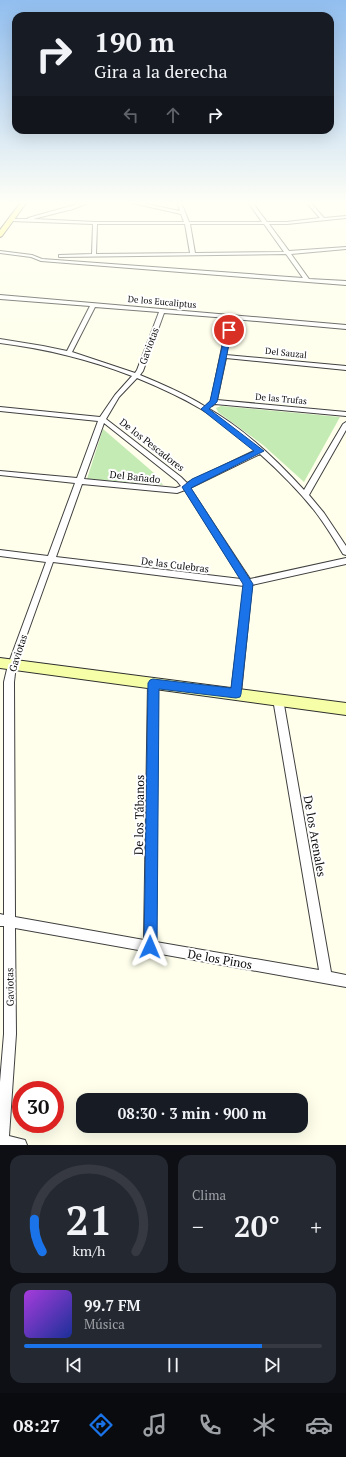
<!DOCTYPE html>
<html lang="es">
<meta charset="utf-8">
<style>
body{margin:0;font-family:"PT Serif",serif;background:#242831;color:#f1f3f6;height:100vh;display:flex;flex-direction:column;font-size:15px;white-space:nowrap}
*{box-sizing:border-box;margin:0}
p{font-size:13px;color:#9ea1a6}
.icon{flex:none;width:22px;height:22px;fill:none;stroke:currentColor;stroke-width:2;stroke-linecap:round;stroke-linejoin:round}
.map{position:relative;height:1145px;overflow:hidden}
.sheet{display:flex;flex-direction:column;gap:10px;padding:10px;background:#0d0f14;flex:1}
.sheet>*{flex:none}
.top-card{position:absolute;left:12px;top:12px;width:322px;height:122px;border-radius:12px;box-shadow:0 4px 16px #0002;background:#171b24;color:#f1f3f6;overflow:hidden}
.speed{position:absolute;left:12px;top:1081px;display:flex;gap:8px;font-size:20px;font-weight:700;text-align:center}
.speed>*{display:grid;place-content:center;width:52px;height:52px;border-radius:50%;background:#171b24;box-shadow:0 4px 16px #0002;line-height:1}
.speed .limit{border:6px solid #d22;background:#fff;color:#111}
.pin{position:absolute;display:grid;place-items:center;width:34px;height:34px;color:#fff;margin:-17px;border:2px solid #fff;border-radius:50%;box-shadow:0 1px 4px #0007}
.me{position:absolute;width:44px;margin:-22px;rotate:1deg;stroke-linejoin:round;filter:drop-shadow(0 0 3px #0008)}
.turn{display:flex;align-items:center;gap:14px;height:84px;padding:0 16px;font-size:18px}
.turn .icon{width:52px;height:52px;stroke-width:2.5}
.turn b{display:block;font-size:28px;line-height:34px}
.lanes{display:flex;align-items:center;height:38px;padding:0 16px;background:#0003;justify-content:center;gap:20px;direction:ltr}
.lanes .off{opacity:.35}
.big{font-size:30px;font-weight:600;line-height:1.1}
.sheet .card{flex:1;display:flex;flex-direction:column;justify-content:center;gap:6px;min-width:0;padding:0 14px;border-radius:12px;background:#242831}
.sheet .dial{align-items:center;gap:0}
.dial svg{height:104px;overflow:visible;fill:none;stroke:#363941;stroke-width:7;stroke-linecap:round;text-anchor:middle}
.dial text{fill:#f1f3f6;stroke:none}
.song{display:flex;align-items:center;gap:12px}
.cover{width:48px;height:48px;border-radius:6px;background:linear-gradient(135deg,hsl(280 70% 55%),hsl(230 70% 35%))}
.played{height:4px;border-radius:2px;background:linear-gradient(90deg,#1a73e8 80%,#363941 80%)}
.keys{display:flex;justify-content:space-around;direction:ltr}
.heat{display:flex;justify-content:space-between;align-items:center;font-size:22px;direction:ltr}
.sheet .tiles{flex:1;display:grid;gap:10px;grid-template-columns:1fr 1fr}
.card:last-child{grid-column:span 2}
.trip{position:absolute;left:76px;top:1093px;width:232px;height:40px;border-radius:12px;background:#171b24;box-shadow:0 4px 16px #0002;font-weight:600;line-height:40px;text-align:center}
.dock{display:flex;height:64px;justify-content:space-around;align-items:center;background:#090b0e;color:#9ea1a6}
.dock .icon{width:28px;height:28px}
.dock .active{color:#1a73e8}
.dock b{font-size:18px;color:#f1f3f6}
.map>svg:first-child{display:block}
.green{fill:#c5ebb4}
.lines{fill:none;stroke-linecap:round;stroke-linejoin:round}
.street-casing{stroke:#404040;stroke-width:2}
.secondary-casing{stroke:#2f2f2f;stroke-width:2}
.primary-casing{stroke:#1e1e1e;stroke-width:2}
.street{fill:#fff;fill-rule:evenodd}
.secondary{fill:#f6ffa7;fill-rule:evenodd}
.primary{fill:#fffa5c;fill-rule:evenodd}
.route{fill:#1a73e8;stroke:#114b97}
.labels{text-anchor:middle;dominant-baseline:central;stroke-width:4;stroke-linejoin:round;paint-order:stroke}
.far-street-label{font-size:9px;fill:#0d0d0d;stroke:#fff}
.street-label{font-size:10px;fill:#0d0d0d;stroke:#fff}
.near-street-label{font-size:12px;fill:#0d0d0d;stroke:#fff}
</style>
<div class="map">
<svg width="346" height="1145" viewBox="0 0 346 1145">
<rect width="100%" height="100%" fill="#ffffec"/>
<g class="green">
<path d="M 221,406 L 340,417 L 304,482 L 263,445 L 218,412 L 216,408 Z"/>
<path d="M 103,429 L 154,473 L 163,485 L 87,479 Z"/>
</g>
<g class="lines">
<g class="street-casing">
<g id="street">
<path d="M 85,202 L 90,202 L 73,209 L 33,219 L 95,222 L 184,222 L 181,214 L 132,203 L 130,202 L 136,202 L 180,211 L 177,202 L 181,202 L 189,222 L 262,222 L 248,202 L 252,202 L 267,222 L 287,222 L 320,218 L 306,202 L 310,202 L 324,218 L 346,216 L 346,218 L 287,224 L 269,224 L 289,251 L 346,247 L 346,249 L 291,254 L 309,279 L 346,281 L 346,285 L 41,261 L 31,257 L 0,253 L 0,251 L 32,255 L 42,259 L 303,278 L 286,254 L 61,257 L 59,257 L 59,255 L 92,254 L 93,224 L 11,221 L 9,220 L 11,219 L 28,219 L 28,218 ZM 97,224 L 185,224 L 190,253 L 96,254 ZM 190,224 L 264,224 L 284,252 L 195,253 Z"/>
<path d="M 0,295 L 346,325 L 346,329 L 233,319 L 226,355 L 346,366 L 346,370 L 226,358 L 217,400 L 346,412 L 346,416 L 215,404 L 212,406 L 208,406 L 207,405 L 211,401 L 228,318 L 164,313 L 143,371 L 140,375 C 162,384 185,394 206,407 C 243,428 276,459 304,490 L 343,424 L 346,422 L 346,430 L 309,495 L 324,513 L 346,546 L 346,555 L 343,554 C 334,539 325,524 314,510 C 298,490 279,471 260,454 L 190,488 L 250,579 L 346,558 L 346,564 L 252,585 L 241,693 L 239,696 L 236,697 L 233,696 L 231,693 L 244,586 L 53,562 L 16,665 L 14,682 L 15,917 L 144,940 L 148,683 L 150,680 L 153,679 L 156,680 L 158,683 L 156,942 L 319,970 L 273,699 L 275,696 L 278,695 L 281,696 L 283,699 L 331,972 L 346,975 L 346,987 L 15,928 L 16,1034 L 9,1136 L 25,1140 L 27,1145 L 0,1145 L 0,1082 L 4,1034 L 4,926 L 0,926 L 0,914 L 4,915 L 4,682 L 8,665 L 46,562 L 0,556 L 0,550 L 48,556 L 75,483 L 0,475 L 0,471 L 77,478 L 98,421 L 0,411 L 0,407 L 100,417 L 115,395 L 132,376 C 88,359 47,349 0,343 L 0,339 L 43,346 L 67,351 L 90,306 L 0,299 ZM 95,307 L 159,312 L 137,370 L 135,373 L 72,352 ZM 137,378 C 159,387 181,397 201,409 C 221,421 239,435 256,450 L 187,483 L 181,477 L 106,419 L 119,397 ZM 104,423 L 177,481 L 181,486 L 176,488 L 84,479 ZM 82,484 L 177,493 L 185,490 L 241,579 L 56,557 Z"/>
</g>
</g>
<g class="secondary-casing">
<path id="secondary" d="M 0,658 L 346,703 L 346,715 L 0,668 Z"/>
</g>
<g class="primary-casing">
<path id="primary" d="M 21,202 L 27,202 L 2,236 L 0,237 L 0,230 Z"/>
</g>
<use href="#street" class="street"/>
<use href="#secondary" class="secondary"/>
<use href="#primary" class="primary"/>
</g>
<linearGradient id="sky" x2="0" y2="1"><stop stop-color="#91beef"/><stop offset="0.56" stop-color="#fffff6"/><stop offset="1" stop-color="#fffff6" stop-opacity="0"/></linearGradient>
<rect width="346" height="362" fill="url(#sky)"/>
<path class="route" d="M 226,329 L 232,330 L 217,402 L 209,409 L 264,451 L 191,488 L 253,584 L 241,694 L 240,697 L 236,698 L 159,689 L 157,947 L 155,952 L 150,954 L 146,952 L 144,947 L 148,683 L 150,680 L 153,679 L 231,688 L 243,584 L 182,487 L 192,479 L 254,451 L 201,409 L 210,401 Z"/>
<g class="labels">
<g class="far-street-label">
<text transform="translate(162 302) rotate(5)">De los Eucaliptus</text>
<text transform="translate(286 353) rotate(6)">Del Sauzal</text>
<text transform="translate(281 399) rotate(5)">De las Trufas</text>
</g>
<g class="street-label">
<text transform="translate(149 346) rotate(-70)">Gaviotas</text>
<text transform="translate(152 445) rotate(38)">De los Pescadores</text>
<text transform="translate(135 477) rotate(6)">Del Bañado</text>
<text transform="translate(175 565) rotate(7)">De las Culebras</text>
<text transform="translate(18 653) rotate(-72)">Gaviotas</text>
<text transform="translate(10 987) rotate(-91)">Gaviotas</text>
</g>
<g class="near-street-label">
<text transform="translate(139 815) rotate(-89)">De los Tábanos</text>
<text transform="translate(315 836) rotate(80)">De los Arenales</text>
<text transform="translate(220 959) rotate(10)">De los Pinos</text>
</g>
</g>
</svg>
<div class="speed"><div class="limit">30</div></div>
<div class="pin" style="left:229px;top:330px;background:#d93025"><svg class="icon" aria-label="arrive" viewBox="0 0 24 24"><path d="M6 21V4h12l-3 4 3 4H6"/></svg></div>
<svg class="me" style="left:150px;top:947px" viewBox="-20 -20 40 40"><path d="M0-17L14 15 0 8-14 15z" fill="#1a73e8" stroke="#fff" stroke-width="4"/></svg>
<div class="trip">08:30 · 3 min · 900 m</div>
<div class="top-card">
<div class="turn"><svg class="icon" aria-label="right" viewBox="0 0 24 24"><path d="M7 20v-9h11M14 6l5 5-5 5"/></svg><div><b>190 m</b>Gira a la derecha</div></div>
<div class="lanes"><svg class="icon off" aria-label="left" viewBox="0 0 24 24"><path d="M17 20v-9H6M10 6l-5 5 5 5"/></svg><svg class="icon off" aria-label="ahead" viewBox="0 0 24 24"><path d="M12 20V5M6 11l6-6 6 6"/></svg><svg class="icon" aria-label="right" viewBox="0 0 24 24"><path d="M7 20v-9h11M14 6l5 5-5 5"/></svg></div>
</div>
</div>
<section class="sheet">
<div class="tiles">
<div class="card dial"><svg viewBox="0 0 100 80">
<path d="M14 69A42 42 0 1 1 86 69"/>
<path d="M14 69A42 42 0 0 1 8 44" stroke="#1a73e8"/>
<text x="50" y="56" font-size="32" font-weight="700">21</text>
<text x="50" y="72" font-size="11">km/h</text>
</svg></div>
<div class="card"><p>Clima</p>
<div class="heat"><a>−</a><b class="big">20°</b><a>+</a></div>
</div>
<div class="card">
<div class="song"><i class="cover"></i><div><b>99.7 FM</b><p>Música</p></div></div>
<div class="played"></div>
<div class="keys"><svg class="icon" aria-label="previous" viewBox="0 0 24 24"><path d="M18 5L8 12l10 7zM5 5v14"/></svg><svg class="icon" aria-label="pause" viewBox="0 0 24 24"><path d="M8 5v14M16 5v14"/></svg><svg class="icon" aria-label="next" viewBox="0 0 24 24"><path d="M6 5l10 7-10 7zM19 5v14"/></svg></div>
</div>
</div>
</section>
<nav class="dock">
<b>08:27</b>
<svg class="icon active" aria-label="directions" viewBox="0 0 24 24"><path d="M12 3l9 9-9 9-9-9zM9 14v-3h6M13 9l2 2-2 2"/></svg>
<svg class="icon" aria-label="music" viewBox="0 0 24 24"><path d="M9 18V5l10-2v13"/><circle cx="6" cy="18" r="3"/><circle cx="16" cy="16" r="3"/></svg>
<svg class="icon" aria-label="phone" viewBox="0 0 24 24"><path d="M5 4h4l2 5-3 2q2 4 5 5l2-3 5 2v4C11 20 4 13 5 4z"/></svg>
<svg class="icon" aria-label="climate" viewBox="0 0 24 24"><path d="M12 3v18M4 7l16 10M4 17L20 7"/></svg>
<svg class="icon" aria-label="car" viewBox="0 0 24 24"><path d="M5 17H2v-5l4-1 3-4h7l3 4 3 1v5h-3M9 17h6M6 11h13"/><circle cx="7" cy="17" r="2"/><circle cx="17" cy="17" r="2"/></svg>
</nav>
